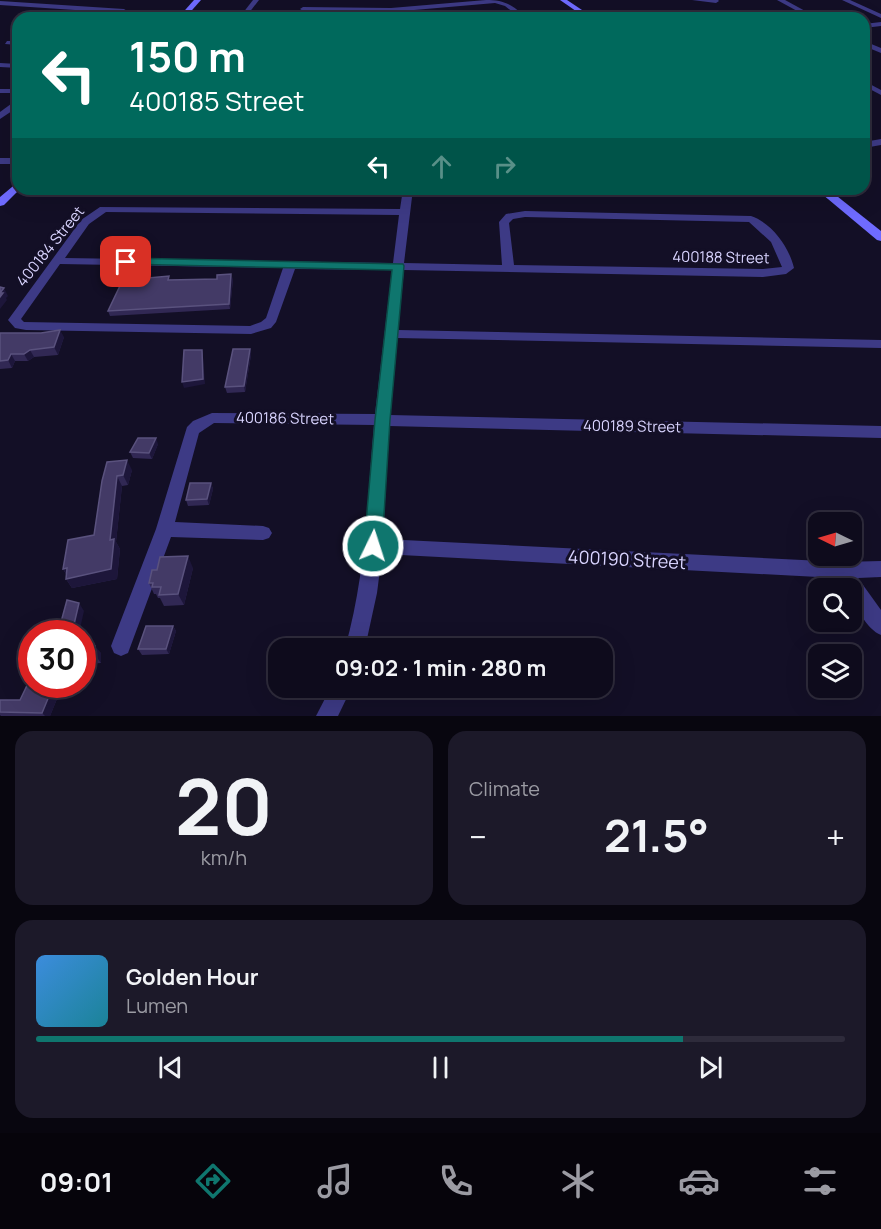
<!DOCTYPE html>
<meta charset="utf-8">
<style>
body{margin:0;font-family:Manrope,sans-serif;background:#1c1929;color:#f1f3f6;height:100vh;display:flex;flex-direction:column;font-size:22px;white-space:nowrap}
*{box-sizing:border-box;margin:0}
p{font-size:20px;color:#9b9ba3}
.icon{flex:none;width:33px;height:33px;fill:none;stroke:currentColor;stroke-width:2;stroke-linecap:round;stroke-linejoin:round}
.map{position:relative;height:716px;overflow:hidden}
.side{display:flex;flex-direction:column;gap:15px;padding:15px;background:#08060f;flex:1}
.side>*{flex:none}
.top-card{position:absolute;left:12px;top:12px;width:858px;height:183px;border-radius:18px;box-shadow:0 6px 24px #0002,0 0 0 2px #2e2b3b;background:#00695c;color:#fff;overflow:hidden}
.needle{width:39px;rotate:275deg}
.fabs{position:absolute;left:808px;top:512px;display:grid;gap:12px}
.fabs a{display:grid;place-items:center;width:54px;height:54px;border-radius:12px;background:#0e0b1c;box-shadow:0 6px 24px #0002,0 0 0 2px #2e2b3b;font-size:30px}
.speed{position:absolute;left:18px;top:620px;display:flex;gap:12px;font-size:30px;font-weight:700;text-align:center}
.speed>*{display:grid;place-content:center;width:78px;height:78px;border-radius:50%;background:#0e0b1c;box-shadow:0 6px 24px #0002,0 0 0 2px #2e2b3b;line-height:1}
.speed .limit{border:9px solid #d22;background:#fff;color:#111}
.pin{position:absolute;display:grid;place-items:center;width:51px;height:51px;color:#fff;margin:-26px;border-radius:12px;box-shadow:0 3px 9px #0006}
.me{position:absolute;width:66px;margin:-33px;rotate:4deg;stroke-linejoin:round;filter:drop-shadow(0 0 4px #0008)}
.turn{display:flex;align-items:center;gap:21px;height:126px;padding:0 18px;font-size:27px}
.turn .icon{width:78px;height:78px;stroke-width:2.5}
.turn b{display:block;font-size:42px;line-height:51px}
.lanes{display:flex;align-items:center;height:57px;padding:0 18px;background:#0003;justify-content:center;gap:30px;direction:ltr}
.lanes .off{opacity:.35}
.big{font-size:45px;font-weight:700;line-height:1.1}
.side .widget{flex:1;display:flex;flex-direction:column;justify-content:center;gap:9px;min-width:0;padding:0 21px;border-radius:18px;background:#1c1929}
.side .dial{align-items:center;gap:0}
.dial b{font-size:78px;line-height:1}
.song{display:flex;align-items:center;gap:18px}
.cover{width:72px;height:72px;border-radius:9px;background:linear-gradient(135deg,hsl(210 70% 55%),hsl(190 70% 35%))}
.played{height:6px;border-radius:3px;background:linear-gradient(90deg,#0f766e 80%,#2e2b3b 80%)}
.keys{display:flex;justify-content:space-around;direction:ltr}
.heat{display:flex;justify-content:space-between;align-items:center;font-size:33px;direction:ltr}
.side .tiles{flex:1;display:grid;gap:15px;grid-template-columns:1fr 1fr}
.widget:last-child{grid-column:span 2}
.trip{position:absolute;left:268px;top:638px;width:345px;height:60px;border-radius:18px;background:#0e0b1c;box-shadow:0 6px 24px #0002,0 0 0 2px #2e2b3b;font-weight:700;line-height:60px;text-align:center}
.tabs{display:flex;height:96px;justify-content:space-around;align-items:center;background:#06040b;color:#9b9ba3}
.tabs .icon{width:42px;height:42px}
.tabs .on{color:#0f766e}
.tabs b{font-size:27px;color:#f1f3f6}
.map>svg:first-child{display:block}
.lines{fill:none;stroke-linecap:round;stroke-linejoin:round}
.street{fill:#3d3a85;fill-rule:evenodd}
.secondary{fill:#6f6bff;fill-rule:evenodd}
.wall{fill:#312854}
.shaded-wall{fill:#1d163a}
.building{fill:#433a66;stroke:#5a527e;stroke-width:1.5}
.route{fill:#0f766e;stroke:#0a4d48;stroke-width:1.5}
.labels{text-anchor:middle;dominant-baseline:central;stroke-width:6;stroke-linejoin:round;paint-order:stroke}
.street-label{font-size:15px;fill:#d9d4ff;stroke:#130f26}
.near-street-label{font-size:18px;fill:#d9d4ff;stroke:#130f26}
</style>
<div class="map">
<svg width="881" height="716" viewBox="0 0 881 716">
<rect width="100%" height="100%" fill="#130f26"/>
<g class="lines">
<g class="street">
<path d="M 253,0 L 259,0 L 245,18 L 239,18 Z"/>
<path d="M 486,0 C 501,0 510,3 521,13 L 515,18 L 500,18 L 514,13 L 505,6 L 495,3 L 391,12 L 303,11 L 300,9 L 303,7 L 391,8 Z"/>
<path d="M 692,0 L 718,0 L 719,1 L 716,3 Z"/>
<path d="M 777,0 L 785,0 L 818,18 L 810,18 Z"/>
<path d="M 842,0 L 850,0 L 881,14 L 881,18 Z"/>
<path d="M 0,1 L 124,9 L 127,11 L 122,18 L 116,18 L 120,13 L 0,5 Z"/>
<path d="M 639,11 L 722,16 L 725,18 L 637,14 Z"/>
<path d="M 881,22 L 881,26 L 864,28 L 864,24 Z"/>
<path d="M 7,41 L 18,41 L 18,45 L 5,44 Z"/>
<path d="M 864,41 L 881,48 L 881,53 L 864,46 Z"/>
<path d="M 0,63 L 18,64 L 18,68 L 0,67 Z"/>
<path d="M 864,81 L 881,90 L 881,95 L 864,86 Z"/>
<rect x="0" y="89" width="18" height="4"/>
<path d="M 15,101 L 18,101 L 18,107 L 0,119 L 0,112 Z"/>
<path d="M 881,139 L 881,145 L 864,148 L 864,142 Z"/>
<rect x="0" y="158" width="18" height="6"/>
<path d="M 403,189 L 413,189 L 404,263 L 502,265 L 499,222 L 506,214 L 525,211 L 751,216 C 772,223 789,247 794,268 L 786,274 L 763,277 L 404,270 L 398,330 L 881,340 L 881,348 L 397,338 L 390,415 L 881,426 L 881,438 L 389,426 L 383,539 L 842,562 L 881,561 L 881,577 L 858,578 L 881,610 L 881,635 C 867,630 852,603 852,588 L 844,588 L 837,578 L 382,554 L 377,593 L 365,648 L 345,648 C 366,575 367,501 374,425 L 214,423 L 199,433 L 175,522 L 263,526 L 269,528 L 272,533 L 269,538 L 263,540 L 171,537 L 128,653 L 121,656 L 114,653 L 111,646 L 156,529 L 187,427 L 193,421 L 212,413 L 375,414 L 392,270 L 295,269 L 276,322 L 271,328 L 251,334 L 26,330 L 15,328 L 8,320 L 81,220 L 100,207 L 400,209 ZM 106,212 L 399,215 L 393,263 L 65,258 L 89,224 ZM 525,217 L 749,222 L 771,242 L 782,267 L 763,269 L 514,265 L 509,223 L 513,219 ZM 60,264 L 283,268 L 266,318 L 261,322 L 250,326 L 24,322 L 21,319 Z"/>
<path d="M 331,687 L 352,687 L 338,716 L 316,716 Z"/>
</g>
<g class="secondary">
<path d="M 194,0 L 201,0 L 185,18 L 178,18 Z"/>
<path d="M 560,0 L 567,0 L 594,18 L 586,18 Z"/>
<path d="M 18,182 L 18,189 L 20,189 L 4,205 L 0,206 L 0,197 Z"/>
<path d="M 816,189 L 828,189 L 881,231 L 881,241 L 877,240 Z"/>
</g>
</g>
<g class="wall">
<path d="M 142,269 L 144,275 L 142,279 L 170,280 L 233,279 L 230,309 L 110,316 L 108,311 Z"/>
<path d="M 0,333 L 64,337 L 58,355 L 34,357 L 28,361 L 15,361 L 12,368 L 0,369 Z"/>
<path d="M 250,349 L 251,355 L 245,392 L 227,393 L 225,387 Z"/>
<path d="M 158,444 L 152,459 L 133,458 L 130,452 Z"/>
<path d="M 132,470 L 128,485 L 122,486 L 116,542 L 120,549 L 117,579 L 72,588 L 66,579 L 66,574 L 63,569 L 94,535 L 102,481 Z"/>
<path d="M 211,483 L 213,489 L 209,505 L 188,506 L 186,500 Z"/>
<path d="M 193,568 L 184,605 L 164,606 L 160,598 L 158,598 L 156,594 L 154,594 L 149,583 Z"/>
<path d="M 173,626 L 176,631 L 169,654 L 142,655 L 138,649 Z"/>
<path d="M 82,645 L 101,653 L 101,663 L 82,664 Z"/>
<path d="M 32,684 L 63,684 L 50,716 L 1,716 L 0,715 L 0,700 L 20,700 Z"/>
</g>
<g class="shaded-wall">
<path d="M 142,269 L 144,275 L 139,285 L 137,279 Z"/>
<path d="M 231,274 L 233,279 L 230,309 L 229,304 Z"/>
<path d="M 4,288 L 8,296 L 6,298 L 7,300 L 0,309 L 0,293 Z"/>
<path d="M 60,330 L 64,337 L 58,355 L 54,347 Z"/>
<path d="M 250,349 L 251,355 L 245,392 L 244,386 Z"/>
<path d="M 30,350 L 34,357 L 28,361 L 24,354 Z"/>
<path d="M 202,350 L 203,356 L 205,384 L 184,388 L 182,382 Z"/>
<path d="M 11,354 L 15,361 L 12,368 L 8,360 Z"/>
<path d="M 156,438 L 158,444 L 152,459 L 149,453 Z"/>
<path d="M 127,460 L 132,470 L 128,485 L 123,475 Z"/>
<path d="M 117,476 L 122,486 L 116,542 L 120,549 L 117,579 L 72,588 L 66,579 L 69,578 L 63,569 L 67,568 L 110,540 Z"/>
<path d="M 211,483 L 213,489 L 209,505 L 207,499 Z"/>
<path d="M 188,556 L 193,568 L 184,605 L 178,594 Z"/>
<path d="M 79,603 L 84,611 L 79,633 L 72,633 Z"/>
<path d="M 173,626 L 176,631 L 169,654 L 166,649 Z"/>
<path d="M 95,646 L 101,653 L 101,663 L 95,655 Z"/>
<path d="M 54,684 L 63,684 L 50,716 L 45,716 L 42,713 Z"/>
</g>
<g class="building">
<path d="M 128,269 L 142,269 L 137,279 L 169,276 L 168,280 L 217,279 L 217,275 L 231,274 L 229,304 L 108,311 Z"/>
<path d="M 0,287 L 4,288 L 0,293 L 3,293 L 0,297 Z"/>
<path d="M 60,330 L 54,347 L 30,350 L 24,354 L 11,354 L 8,360 L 0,361 L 0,333 L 41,333 Z"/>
<path d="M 233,349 L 250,349 L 244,386 L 225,387 Z"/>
<path d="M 184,350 L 202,350 L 203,379 L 182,382 Z"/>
<path d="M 138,438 L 156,438 L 149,453 L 130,452 Z"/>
<path d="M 127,460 L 123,475 L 117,476 L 110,540 L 114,539 L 111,569 L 66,579 L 67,568 L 63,569 L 68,540 L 94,535 L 102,481 L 107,462 Z"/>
<path d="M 190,483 L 211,483 L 207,499 L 186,500 Z"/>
<path d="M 188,556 L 178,594 L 159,595 L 161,587 L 152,587 L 153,583 L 149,583 L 152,570 L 157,570 L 160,557 Z"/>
<path d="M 67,600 L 79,603 L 72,633 L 58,633 Z"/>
<path d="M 146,626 L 173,626 L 166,649 L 138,649 Z"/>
<path d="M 82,645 L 95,646 L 95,655 L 82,656 Z"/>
<path d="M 32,675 L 32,684 L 54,684 L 42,713 L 0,712 L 0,700 L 20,700 Z"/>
</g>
<path class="route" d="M 126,258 L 403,264 L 404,266 L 390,420 L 382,546 L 379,552 L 373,554 L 366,552 L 364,546 L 375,420 L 392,270 L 122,264 L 120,262 Z"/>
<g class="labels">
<g class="street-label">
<text transform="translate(50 246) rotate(-51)">400184 Street</text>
<text transform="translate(721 257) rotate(1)">400188 Street</text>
<text transform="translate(285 418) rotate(1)">400186 Street</text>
<text transform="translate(632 426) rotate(1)">400189 Street</text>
</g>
<g class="near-street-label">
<text transform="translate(627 559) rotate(3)">400190 Street</text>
</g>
</g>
</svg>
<div class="fabs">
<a><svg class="needle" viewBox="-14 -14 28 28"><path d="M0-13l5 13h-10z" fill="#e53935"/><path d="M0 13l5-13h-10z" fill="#9b9ba3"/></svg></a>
<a><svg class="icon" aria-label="search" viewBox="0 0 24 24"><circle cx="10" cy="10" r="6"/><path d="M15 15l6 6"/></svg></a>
<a><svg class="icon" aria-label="layers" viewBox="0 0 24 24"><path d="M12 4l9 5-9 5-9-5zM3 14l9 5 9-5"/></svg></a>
</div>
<div class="speed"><div class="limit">30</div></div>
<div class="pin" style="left:126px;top:262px;background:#d93025"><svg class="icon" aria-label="arrive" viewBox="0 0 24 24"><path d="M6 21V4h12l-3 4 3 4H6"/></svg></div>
<svg class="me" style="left:373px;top:546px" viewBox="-20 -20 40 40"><circle r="17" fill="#0f766e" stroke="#fff" stroke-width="3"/><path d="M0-11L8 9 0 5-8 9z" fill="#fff"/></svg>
<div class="trip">09:02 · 1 min · 280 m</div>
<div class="top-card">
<div class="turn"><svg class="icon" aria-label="left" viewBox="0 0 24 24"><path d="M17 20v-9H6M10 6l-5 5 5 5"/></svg><div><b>150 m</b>400185 Street</div></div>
<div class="lanes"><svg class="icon" aria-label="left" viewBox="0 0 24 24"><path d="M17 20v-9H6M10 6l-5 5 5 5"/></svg><svg class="icon off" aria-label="ahead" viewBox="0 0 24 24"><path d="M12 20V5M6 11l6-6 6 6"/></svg><svg class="icon off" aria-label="right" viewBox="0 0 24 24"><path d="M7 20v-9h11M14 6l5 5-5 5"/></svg></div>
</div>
</div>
<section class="side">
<div class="tiles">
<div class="widget dial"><b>20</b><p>km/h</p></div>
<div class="widget"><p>Climate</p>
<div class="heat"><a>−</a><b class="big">21.5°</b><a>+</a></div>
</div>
<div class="widget">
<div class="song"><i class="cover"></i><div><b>Golden Hour</b><p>Lumen</p></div></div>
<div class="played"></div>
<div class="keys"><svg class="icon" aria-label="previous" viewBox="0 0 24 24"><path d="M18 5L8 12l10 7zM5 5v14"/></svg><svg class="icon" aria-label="pause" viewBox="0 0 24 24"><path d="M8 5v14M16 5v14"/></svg><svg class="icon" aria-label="next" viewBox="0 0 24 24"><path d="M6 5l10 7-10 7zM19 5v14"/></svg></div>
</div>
</div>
</section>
<nav class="tabs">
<b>09:01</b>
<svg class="icon on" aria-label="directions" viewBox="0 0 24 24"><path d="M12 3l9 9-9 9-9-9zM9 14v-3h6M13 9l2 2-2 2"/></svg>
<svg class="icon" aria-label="music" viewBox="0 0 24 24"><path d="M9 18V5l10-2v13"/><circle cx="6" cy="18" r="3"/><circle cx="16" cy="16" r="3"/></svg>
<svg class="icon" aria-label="phone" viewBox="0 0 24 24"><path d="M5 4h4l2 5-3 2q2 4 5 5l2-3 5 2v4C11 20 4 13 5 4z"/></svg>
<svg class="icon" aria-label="climate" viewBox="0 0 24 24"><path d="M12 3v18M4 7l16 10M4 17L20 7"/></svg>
<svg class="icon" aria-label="car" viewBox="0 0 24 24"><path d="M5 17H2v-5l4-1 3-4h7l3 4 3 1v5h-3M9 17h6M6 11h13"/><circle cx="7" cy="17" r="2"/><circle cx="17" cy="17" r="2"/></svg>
<svg class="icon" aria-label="filters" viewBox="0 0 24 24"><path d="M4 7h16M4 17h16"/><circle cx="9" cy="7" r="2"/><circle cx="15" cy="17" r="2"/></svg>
</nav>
